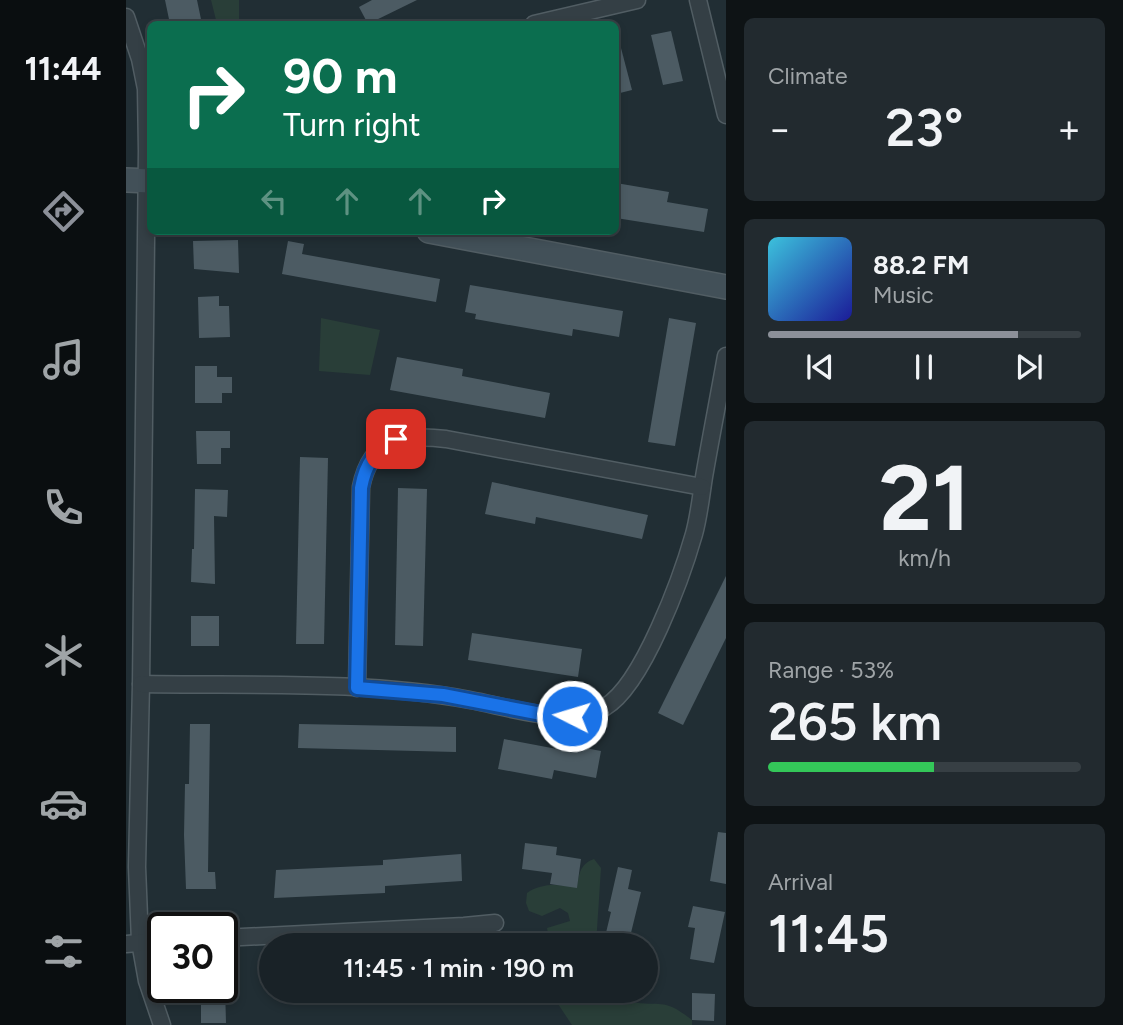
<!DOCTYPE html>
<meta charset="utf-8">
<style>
body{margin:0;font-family:Figtree,sans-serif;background:#222a2f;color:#f1f3f6;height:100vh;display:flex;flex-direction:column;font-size:26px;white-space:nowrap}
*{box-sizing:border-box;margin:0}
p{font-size:23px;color:#9fa4a7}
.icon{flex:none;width:38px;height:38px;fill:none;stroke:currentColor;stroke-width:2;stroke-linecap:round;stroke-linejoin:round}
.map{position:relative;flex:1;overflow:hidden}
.sheet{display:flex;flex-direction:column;gap:18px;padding:18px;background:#0e1315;width:397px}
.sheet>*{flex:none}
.top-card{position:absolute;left:21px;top:21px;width:472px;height:214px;border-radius:10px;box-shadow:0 4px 10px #0003,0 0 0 2px #373f44;background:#0b6e4f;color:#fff;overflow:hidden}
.speed{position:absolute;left:21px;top:912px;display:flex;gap:14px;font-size:35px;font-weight:700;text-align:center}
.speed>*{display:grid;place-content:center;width:91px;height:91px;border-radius:50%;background:#192227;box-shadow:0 4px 10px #0003,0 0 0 2px #373f44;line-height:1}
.speed .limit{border:4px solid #111;border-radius:10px;background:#fff;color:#111}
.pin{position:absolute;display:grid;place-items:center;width:60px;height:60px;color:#fff;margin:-30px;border-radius:14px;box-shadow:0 4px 10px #0006}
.me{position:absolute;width:77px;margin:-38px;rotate:275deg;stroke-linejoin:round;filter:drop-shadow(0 0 5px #0008)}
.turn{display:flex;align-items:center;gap:24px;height:147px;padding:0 21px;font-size:32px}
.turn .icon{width:91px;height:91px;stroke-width:2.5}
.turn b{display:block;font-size:49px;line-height:60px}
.lanes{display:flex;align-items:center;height:66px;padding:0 21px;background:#0003;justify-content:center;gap:35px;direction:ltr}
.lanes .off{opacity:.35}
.big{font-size:52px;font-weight:600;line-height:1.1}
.sheet .widget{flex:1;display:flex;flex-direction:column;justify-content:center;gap:10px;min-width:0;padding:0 24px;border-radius:10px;background:#222a2f}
.sheet .dial{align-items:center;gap:0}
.dial b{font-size:91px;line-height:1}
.song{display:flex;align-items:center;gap:21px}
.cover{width:84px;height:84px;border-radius:10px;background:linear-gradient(135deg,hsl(190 70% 55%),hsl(240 70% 35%))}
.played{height:7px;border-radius:4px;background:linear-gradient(90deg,#8c9099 80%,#373f44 80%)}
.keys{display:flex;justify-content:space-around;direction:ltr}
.heat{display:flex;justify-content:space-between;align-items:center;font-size:38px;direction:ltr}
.charge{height:10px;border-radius:5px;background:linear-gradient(90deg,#34c759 53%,#373f44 0)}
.trip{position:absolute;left:133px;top:933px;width:399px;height:70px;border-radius:35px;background:#192227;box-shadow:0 4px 10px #0003,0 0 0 2px #373f44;font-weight:600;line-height:70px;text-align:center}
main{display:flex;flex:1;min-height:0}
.tab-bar{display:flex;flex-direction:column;width:126px;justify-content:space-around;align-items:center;background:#0a0e10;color:#9fa4a7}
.tab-bar .icon{width:49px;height:49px}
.tab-bar .current{color:#8c9099}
.tab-bar b{font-size:32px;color:#f1f3f6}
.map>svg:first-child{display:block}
.green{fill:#293e38}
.building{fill:#4c5b63}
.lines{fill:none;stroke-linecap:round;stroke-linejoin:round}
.minor-casing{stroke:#515d63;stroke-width:19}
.secondary-casing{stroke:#515d63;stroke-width:26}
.minor{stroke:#343f45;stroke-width:16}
.secondary{stroke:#425058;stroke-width:23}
.route-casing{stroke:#114b97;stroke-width:18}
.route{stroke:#1a73e8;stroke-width:12}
</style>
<main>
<nav class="tab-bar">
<b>11:44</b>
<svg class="icon current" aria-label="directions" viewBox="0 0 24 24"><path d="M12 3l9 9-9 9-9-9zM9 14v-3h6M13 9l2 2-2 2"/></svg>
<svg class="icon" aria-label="music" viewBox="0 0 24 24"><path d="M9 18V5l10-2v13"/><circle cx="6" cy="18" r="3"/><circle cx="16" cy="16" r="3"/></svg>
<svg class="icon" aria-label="phone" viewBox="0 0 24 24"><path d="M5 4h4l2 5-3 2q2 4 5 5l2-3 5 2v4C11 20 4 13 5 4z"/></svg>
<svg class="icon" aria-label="climate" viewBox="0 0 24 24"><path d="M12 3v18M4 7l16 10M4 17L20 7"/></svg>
<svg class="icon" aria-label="car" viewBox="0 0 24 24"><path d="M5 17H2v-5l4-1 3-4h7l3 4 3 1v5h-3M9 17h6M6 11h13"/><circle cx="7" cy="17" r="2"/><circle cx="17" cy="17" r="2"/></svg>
<svg class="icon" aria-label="filters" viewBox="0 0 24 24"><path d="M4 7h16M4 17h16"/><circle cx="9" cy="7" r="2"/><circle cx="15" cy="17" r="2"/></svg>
</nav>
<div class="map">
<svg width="600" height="1025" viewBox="0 0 600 1025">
<rect width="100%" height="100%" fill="#212e34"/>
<g class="green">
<path d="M 85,0 L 113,0 L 113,24 L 91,24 Z"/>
<path d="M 195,318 L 254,330 L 244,375 L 193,371 Z"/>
<path d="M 468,859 L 475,868 L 470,945 L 424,945 L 421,928 L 444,921 L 442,913 L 434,908 L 416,916 L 403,911 L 400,903 L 401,893 C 417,882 433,885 451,887 C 453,874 454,864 468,859 Z"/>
<path d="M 419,991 C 436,990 457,987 474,990 C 483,992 494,1000 505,1002 C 535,1007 537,997 566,1020 L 566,1025 L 446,1025 L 430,1001 Z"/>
</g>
<g class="building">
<path d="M 39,0 L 71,0 L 76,24 L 44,24 Z"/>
<path d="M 246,0 L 291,0 L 242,24 L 233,7 Z"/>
<path d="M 545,31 L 557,81 L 537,85 L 525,35 Z"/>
<path d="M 495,48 L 506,90 L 490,94 L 490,49 Z"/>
<path d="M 490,183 L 543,192 L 541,202 L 582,209 L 578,232 L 490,218 Z"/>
<path d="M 112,240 L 113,273 L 68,269 L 67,241 Z"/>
<path d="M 162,241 L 178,244 L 176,254 L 314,279 L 310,302 L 156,274 Z"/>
<path d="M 344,285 L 497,311 L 493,337 L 447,329 L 446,336 L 349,319 L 350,314 L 339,312 Z"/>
<path d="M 93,296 L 93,306 L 103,306 L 104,337 L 73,338 L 72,297 Z"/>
<path d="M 543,318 L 570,323 L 549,446 L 522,442 Z"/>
<path d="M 271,357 L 337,369 L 336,376 L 424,393 L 419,418 L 264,390 Z"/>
<path d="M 69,366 L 91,366 L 91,377 L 106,377 L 106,393 L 96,393 L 96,403 L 69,403 Z"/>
<path d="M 70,431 L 104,431 L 104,448 L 95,448 L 95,464 L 71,464 Z"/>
<path d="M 174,457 L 202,458 L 198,644 L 170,644 Z"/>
<path d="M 366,482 L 522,515 L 516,539 L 410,517 L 409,524 L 359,514 Z"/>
<path d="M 272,488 L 301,489 L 297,646 L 269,645 Z"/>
<path d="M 69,489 L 102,490 L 101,517 L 88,516 L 89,584 L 65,582 L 66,549 L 68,549 Z"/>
<path d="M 600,576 L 600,638 L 557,725 L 532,713 Z"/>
<rect x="65" y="616" width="28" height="30"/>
<path d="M 346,633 L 456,649 L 452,677 L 342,660 Z"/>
<path d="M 64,724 L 84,724 L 82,872 L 89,872 L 90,889 L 60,889 L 58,835 L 59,784 L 63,784 Z"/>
<path d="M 173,724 L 330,727 L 330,752 L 172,748 Z"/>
<path d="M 378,739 L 431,749 L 433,743 L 475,751 L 470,778 L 428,770 L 426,779 L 372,769 Z"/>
<path d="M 592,832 L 600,833 L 600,884 L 584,881 Z"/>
<path d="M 399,843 L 431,847 L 430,855 L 455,859 L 451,888 L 424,884 L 426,873 L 396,869 Z"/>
<path d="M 335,854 L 336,881 L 259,886 L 259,893 L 148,898 L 150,870 L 257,865 L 257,860 Z"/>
<path d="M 492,867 L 506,870 L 502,889 L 515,892 L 502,945 L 478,941 L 485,912 L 482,911 Z"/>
<path d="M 567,906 L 599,912 L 588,963 L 564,959 L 569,928 L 562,927 Z"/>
<path d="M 75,987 L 99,987 L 100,1023 L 75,1023 Z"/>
<path d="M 566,993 L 589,994 L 588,1021 L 566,1020 Z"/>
</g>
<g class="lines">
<g class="minor-casing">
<g id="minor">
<path d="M 572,0 L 600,115"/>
<path d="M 0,17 L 14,59 L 20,89 L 21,151 L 15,684 L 11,867 L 14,942 L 21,981 L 36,1025"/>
<path d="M 408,24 L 511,0"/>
<path d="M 15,684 C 124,686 237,680 344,700 C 383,707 443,728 479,707 C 517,685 556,576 568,534 C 573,516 575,496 578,477 C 585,436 593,396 600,356"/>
<path d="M 231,688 L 235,487 C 245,438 276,434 320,439 L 576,487"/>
<path d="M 96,938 L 338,926 L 369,923"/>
<path d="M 0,944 L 37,941"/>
</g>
</g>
<g class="secondary-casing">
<g id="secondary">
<path d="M 0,180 L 24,181"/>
<path d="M 303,231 L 600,287"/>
</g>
</g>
<use href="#minor" class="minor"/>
<use href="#secondary" class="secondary"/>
</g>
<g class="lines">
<g class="route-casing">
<path id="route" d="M 270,439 C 248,454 240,461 235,488 L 231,688 L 317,695 L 426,716 L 446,716"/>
</g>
<use href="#route" class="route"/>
</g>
</svg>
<div class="speed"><div class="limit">30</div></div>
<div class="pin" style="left:270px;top:439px;background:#d93025"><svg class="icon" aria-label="arrive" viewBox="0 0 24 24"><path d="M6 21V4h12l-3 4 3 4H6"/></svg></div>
<svg class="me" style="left:446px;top:716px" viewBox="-20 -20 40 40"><circle r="17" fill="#1a73e8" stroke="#fff" stroke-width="3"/><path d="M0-11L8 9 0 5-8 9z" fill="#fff"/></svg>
<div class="trip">11:45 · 1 min · 190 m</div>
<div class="top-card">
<div class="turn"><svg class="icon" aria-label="right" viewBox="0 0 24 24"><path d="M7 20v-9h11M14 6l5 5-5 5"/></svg><div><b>90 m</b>Turn right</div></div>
<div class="lanes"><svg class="icon off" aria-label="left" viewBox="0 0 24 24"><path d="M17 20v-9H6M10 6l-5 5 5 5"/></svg><svg class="icon off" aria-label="ahead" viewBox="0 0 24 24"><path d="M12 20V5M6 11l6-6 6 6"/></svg><svg class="icon off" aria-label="ahead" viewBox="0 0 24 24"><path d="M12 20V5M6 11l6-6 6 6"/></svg><svg class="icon" aria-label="right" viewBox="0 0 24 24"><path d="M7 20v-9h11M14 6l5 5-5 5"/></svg></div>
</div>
</div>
<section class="sheet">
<div class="widget"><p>Climate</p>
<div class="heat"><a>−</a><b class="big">23°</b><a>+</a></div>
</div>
<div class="widget">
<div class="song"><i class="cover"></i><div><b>88.2 FM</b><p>Music</p></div></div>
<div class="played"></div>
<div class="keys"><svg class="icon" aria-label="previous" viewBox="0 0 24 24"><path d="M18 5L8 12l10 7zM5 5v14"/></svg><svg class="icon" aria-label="pause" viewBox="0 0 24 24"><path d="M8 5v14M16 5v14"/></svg><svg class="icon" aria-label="next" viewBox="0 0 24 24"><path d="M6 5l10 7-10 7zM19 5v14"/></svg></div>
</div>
<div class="widget dial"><b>21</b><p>km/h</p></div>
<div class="widget"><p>Range · 53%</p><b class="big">265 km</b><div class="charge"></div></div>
<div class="widget"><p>Arrival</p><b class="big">11:45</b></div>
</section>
</main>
